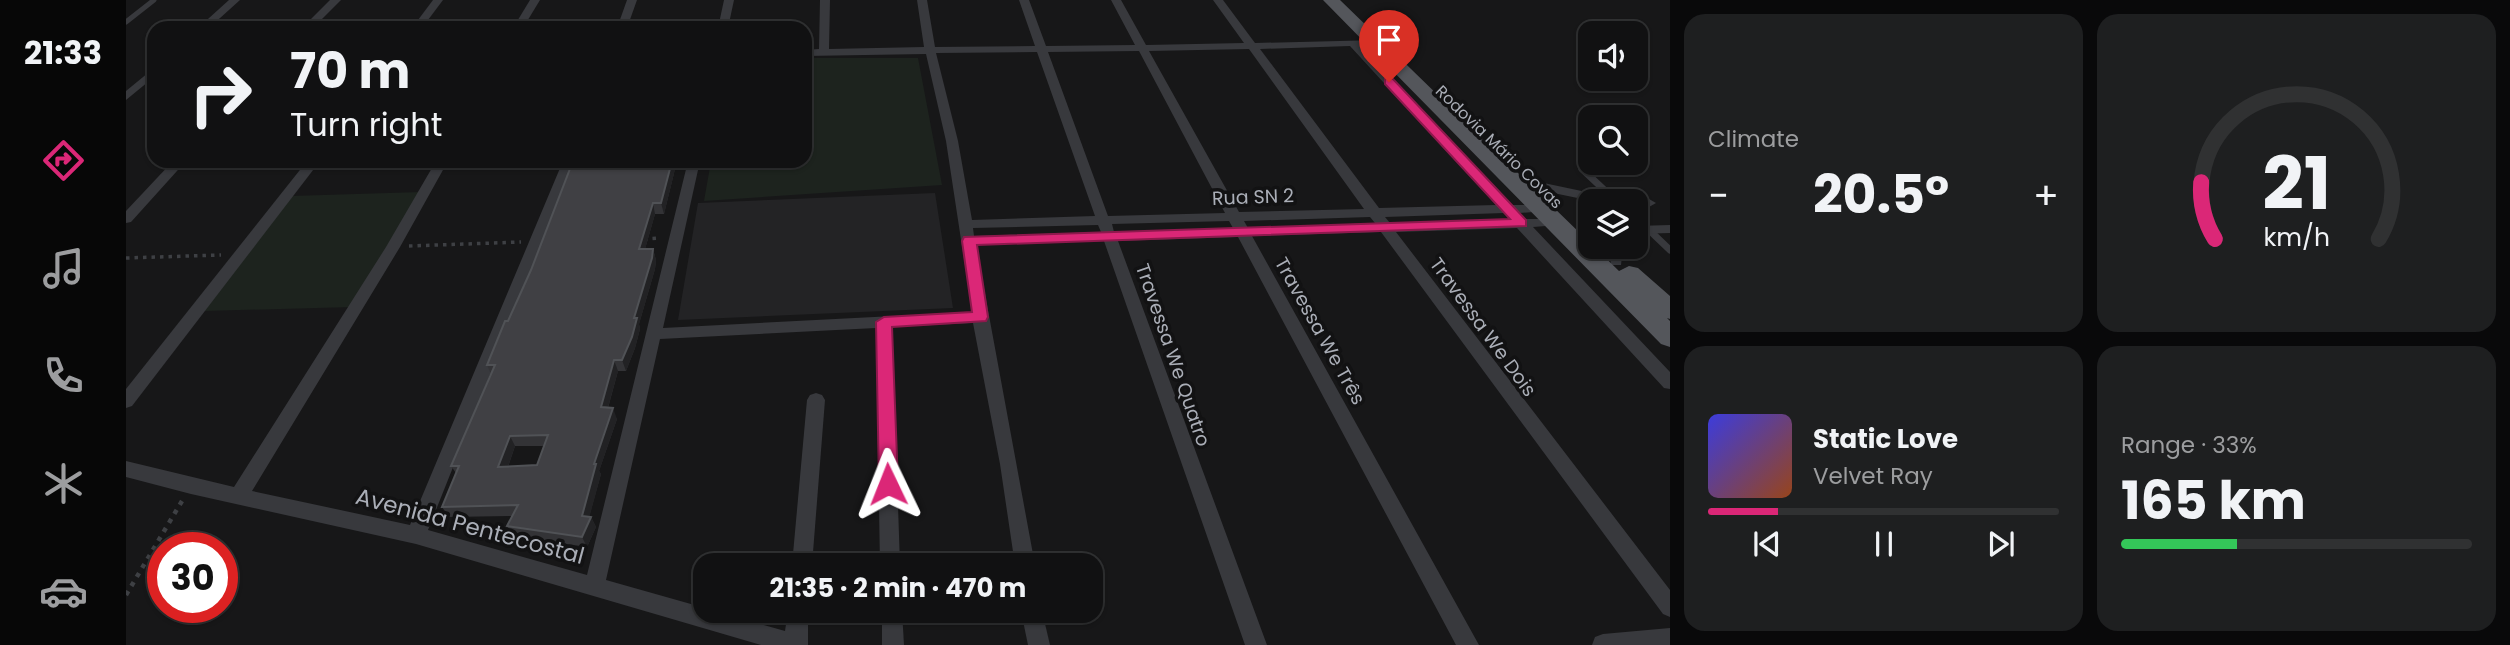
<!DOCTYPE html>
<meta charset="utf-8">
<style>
body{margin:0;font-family:Poppins,sans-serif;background:#1e1f20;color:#f1f3f6;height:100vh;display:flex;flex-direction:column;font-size:26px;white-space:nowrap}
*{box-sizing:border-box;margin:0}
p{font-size:23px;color:#9c9d9f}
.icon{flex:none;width:38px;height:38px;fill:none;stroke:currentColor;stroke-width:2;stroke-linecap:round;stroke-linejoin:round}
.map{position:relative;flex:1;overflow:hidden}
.side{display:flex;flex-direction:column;gap:14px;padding:14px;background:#09090a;width:840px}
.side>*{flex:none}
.guide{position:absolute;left:21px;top:21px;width:665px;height:147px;border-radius:21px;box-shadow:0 2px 5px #0004,0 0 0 2px #303132;background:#111112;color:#f1f3f6;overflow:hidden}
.fabs{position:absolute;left:1452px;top:21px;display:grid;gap:14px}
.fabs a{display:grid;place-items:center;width:70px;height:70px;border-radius:14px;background:#111112;box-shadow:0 2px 5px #0004,0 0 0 2px #303132;font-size:35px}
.speed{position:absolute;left:21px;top:532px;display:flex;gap:14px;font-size:35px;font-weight:700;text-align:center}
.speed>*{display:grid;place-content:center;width:91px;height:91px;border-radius:50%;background:#111112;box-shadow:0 2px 5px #0004,0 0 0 2px #303132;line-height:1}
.speed .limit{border:10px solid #d22;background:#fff;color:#111}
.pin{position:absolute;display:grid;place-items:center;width:60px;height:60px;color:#fff;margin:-72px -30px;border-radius:50% 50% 50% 0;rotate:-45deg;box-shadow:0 0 7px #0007}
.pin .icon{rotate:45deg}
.me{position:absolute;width:77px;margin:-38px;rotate:358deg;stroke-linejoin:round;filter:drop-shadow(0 0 5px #0008)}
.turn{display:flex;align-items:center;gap:24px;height:147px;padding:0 28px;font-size:32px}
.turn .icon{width:91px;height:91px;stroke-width:2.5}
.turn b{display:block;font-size:49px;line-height:60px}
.big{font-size:52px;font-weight:700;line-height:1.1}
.side .tile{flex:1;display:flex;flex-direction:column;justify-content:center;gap:10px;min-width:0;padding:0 24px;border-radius:21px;background:#1e1f20}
.side .dial{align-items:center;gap:0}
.dial svg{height:182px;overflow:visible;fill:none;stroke:#303132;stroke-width:7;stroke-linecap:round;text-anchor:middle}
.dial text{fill:#f1f3f6;stroke:none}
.song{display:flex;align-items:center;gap:21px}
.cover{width:84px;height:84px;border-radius:10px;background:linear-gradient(135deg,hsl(240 70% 55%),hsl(20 70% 35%))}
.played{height:7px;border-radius:4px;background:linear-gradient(90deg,#db2777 20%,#303132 20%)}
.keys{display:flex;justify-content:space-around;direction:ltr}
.heat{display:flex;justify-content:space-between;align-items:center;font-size:38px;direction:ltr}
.charge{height:10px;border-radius:5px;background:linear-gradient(90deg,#34c759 33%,#303132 0)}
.side .tiles{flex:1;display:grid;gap:14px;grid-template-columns:repeat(2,1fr)}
.trip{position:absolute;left:567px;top:553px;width:410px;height:70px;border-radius:21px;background:#111112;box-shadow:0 2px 5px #0004,0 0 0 2px #303132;font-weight:700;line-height:70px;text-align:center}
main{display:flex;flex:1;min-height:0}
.tabs{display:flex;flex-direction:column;width:126px;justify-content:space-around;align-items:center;background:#070707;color:#9c9d9f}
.tabs .icon{width:49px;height:49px}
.tabs .current{color:#db2777}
.tabs b{font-size:32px;color:#f1f3f6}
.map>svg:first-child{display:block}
.built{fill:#232325}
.green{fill:#1d231e}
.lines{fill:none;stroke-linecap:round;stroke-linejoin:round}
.path-far1{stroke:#3e4044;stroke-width:3.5;stroke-dasharray:3.5 5;stroke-linecap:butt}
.path{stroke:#3e4044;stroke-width:4.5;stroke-dasharray:4.5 6;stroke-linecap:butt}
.lane-far1{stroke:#38393d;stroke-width:5}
.lane{stroke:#38393d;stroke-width:7}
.street{fill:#38393d;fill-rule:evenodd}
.primary{fill:#54565b;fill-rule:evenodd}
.wall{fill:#333336;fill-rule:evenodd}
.shaded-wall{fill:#222224}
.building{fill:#404044;stroke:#505256;stroke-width:2;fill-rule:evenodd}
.route{fill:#db2777;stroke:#8e194d;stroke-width:2}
.labels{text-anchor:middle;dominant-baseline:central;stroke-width:7;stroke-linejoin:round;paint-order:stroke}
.far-street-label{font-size:16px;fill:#aaaeb7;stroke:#121213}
.street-label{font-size:19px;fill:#aaaeb7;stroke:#121213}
.near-street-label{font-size:23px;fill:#aaaeb7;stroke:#121213}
</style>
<main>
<nav class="tabs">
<b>21:33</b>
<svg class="icon current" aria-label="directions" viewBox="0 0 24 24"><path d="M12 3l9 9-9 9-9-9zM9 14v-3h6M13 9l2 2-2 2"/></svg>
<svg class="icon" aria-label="music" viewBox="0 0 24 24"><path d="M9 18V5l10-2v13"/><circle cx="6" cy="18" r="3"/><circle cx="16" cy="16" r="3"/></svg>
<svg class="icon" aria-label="phone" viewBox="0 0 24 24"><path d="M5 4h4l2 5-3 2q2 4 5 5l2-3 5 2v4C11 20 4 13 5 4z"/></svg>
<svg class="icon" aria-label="climate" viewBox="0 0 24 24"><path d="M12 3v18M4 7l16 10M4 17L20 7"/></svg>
<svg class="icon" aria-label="car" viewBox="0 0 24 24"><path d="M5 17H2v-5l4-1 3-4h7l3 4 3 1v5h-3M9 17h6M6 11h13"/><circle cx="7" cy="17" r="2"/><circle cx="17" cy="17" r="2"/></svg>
</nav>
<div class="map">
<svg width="1544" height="645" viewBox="0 0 1544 645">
<rect width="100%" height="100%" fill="#171718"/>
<path class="built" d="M 809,193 L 827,308 L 552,320 L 572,203 Z"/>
<g class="green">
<path d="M 679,58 L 792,58 L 816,185 L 578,201 L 585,161 L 679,161 Z"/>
<path d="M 295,192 L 227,307 L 78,311 L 165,196 Z"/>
</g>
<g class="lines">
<g class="path-far1">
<path d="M 518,239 L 534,238"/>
<path d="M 283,246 L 395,242"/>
<path d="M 0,258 L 95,255"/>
</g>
<path class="path" d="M 0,595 L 56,501"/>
<path class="lane-far1" d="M 0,22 L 28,0"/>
<g class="lane">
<path d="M 1456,169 L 1490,201"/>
<path d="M 1522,229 L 1544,250"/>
</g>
<g class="street">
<path d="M 103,0 L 114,0 L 83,28 L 72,28 Z"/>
<path d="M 204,0 L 215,0 L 187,28 L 176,28 Z"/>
<path d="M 307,0 L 317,0 L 296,28 L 286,28 Z"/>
<path d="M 404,0 L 414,0 L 397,28 L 387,28 Z"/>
<path d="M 501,0 L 511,0 L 501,28 L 491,28 Z"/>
<path d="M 598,0 L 608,0 L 602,28 L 592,28 Z"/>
<path d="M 694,0 L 704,0 L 703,49 L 798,47 L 791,0 L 801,0 L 809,47 L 909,46 L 893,0 L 903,0 L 920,46 L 1009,45 L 985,0 L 995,0 L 1020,45 L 1118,43 L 1087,0 L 1097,0 L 1129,43 L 1253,40 L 1253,44 L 1235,46 L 1386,205 L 1420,205 L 1422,208 L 1420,211 L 1393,213 L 1399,219 L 1433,219 L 1435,222 L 1433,225 L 1407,227 L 1544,372 L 1544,389 L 1538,388 L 1391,228 L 1270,232 L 1544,590 L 1544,617 L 1537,614 L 1255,232 L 1126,236 L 1353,645 L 1330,645 L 1112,237 L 992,241 L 1141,645 L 1119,645 L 978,241 L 850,245 L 909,565 L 889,565 L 874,464 L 847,323 L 766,327 L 774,565 L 754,565 L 750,328 L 534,339 L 480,580 L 579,608 L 579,611 L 588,611 L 659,631 L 662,611 L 682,611 L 682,645 L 635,645 L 290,544 L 65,494 L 0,477 L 0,461 L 108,487 L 260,247 L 310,161 L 322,161 L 274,247 L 126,491 L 284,525 L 437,161 L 449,161 L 302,530 L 461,575 L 562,161 L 574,161 L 537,328 L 846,312 L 820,141 L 800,54 L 679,56 L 679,50 L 693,49 ZM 1224,46 L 1370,205 L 1253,208 L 1134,49 ZM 1123,49 L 1238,209 L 1113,212 L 1023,51 ZM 1013,51 L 1099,213 L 982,216 L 922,52 ZM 911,52 L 969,216 L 846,220 L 832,141 L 810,53 ZM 1378,213 L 1383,219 L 1264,223 L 1259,217 ZM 1244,217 L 1249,223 L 1122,228 L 1118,221 ZM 1103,221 L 1107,228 L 988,232 L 986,224 ZM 972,225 L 975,232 L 848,236 L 847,228 Z"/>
<path d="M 28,68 L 28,77 L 0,100 L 0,91 Z"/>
<path d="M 47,161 L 60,161 L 5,222 L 0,223 L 0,211 Z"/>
<path d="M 181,161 L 194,161 L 6,406 L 0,408 L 0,389 Z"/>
<path d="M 1413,182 L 1484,197 L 1491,201 L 1466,201 L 1408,189 L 1408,183 Z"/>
<path d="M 1510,199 L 1523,199 L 1530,203 L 1523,207 L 1510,207 L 1510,201 L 1504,201 Z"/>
<path d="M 1544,225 L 1544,233 L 1510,234 L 1510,226 Z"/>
<path d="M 1483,247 L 1497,247 L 1495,265 L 1485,265 Z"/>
<path d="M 690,393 L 696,395 L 699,400 L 686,565 L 666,565 L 681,400 L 684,395 Z"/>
<path d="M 756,611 L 776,611 L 778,645 L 756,645 Z"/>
<path d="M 895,611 L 916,611 L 924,645 L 902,645 Z"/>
<path d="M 1544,628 L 1544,645 L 1466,645 L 1469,637 L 1477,634 Z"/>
</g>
<path class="primary" d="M 1197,0 L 1214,0 L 1493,271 L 1503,266 L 1512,268 L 1544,296 L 1544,319 L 1541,318 L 1544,321 L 1544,347 L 1535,344 Z"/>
</g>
<path class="wall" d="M 551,161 L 538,214 L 529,214 L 519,249 L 527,249 L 530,260 L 529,269 L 513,324 L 514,329 L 509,348 L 500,371 L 492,371 L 482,408 L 491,419 L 473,471 L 475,474 L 463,517 L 465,517 L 470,527 L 461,547 L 387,536 L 381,526 L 387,516 L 323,517 L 316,507 L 330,473 L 325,466 L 365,374 L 361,365 L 382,321 ZM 389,446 L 418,446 L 411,465 L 382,467 Z"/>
<g class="shaded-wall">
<path d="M 546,161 L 551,161 L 538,214 L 535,203 Z"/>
<path d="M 527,203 L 529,214 L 516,260 L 513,249 Z"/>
<path d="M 527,249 L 530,260 L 529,269 L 513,324 L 514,329 L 509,348 L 500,371 L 496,360 Z"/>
<path d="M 488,360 L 492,371 L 479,418 L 475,407 Z"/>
<path d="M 487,408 L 491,419 L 473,471 L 475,474 L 461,526 L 456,516 L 468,464 Z"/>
<path d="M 384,436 L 389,446 L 378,478 L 372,467 Z"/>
<path d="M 465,517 L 470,527 L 461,547 L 456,537 Z"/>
</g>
<path class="building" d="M 447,161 L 546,161 L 535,203 L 527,203 L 513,249 L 527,249 L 526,258 L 508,318 L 511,318 L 506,337 L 496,360 L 488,360 L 475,407 L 487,408 L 468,464 L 470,464 L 456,516 L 465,517 L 456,537 L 381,526 L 392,505 L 316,507 L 333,466 L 325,466 L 369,365 L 361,365 L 379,321 L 382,321 L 405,270 ZM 422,435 L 411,465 L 372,467 L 384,436 Z"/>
<path class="route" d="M 1259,79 L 1267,79 L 1400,220 L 1400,226 L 851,245 L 862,317 L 860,321 L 766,327 L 772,484 L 769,490 L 762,492 L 756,490 L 753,484 L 750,322 L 758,317 L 846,312 L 836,241 L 838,237 L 1384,219 L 1259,84 Z"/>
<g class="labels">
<g class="far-street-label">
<text transform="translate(1373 147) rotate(44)">Rodovia Mário Covas</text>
</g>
<g class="street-label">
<text transform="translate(1127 197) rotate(-2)">Rua SN 2</text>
<text transform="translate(1357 327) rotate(54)">Travessa We Dois</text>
<text transform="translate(1194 331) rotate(61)">Travessa We Três</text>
<text transform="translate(1047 355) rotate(71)">Travessa We Quatro</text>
</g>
<g class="near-street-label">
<text transform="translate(344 526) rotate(15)">Avenida Pentecostal</text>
</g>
</g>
</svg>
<div class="fabs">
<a><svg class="icon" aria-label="sound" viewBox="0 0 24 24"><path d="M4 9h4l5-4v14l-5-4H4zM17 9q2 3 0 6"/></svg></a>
<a><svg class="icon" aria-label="search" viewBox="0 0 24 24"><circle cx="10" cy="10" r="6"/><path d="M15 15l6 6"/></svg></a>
<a><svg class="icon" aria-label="layers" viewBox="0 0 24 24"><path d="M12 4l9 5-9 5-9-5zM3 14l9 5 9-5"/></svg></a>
</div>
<div class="speed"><div class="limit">30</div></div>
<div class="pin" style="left:1263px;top:82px;background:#d93025"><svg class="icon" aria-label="arrive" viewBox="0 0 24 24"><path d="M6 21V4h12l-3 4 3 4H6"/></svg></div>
<svg class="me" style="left:762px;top:484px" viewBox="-20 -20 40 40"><path d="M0-17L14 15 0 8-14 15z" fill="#db2777" stroke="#fff" stroke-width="4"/></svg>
<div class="trip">21:35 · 2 min · 470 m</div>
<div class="guide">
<div class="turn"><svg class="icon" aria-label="right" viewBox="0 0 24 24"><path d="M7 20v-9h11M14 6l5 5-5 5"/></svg><div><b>70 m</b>Turn right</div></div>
</div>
</div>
<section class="side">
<div class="tiles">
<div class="tile"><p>Climate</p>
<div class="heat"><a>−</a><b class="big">20.5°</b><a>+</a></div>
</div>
<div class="tile dial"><svg viewBox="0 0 100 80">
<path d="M14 69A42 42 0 1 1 86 69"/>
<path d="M14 69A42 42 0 0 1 8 44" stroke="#db2777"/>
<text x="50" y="56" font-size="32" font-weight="700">21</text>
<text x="50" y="72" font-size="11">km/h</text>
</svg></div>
<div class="tile">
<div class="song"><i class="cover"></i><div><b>Static Love</b><p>Velvet Ray</p></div></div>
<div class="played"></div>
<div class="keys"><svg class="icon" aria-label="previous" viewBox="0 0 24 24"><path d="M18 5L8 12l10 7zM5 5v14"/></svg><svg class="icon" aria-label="pause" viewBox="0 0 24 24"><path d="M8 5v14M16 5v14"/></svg><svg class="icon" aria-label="next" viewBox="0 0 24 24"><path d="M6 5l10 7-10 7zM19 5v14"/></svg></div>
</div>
<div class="tile"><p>Range · 33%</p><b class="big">165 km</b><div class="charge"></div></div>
</div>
</section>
</main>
